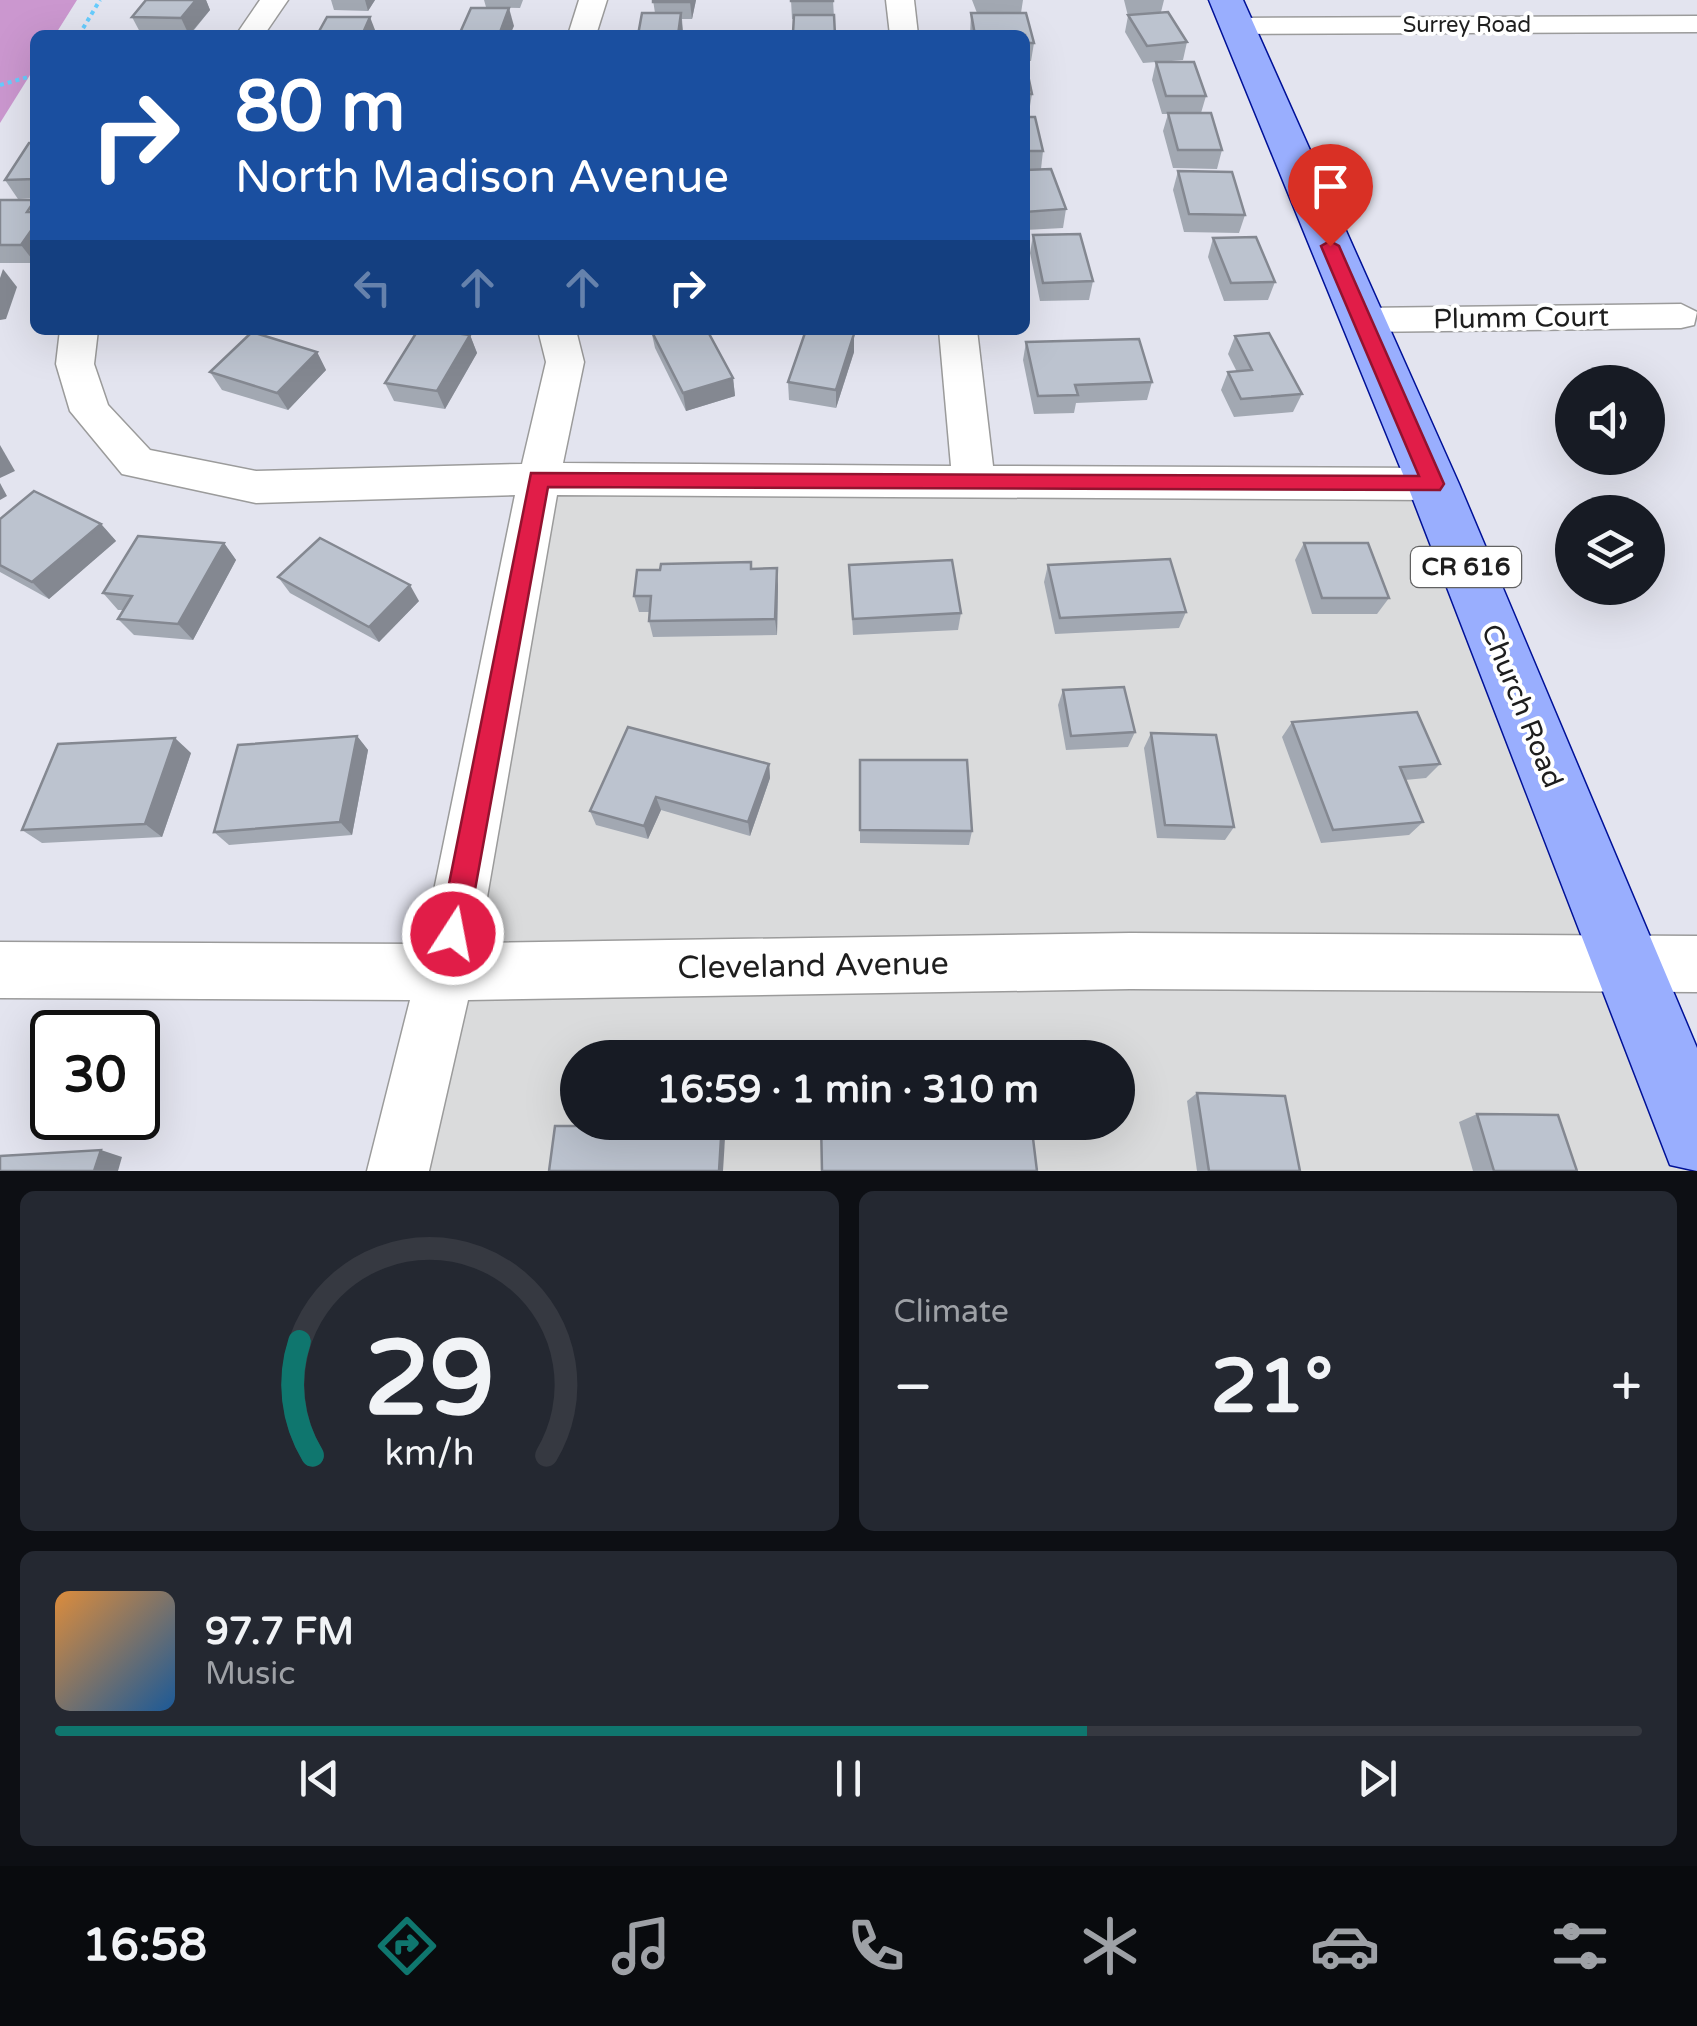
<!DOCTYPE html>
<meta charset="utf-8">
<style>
body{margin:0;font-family:"Varela Round",sans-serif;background:#242831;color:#f1f3f6;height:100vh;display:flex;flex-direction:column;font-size:38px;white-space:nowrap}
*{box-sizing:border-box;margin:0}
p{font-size:32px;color:#9ea1a6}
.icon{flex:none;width:55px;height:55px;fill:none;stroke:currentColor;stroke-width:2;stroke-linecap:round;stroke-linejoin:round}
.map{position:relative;height:1171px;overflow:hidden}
.drawer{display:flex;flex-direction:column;gap:20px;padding:20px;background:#0d0f14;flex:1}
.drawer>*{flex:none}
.top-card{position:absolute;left:30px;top:30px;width:1000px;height:305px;border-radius:15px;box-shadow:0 10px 40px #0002;background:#1a4fa0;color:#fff;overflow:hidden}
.controls{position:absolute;left:1555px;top:365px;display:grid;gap:20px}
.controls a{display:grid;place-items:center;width:110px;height:110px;border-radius:50%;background:#171b24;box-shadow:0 10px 40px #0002;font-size:50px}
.speed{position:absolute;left:30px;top:1010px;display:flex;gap:20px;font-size:50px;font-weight:700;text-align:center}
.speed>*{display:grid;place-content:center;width:130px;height:130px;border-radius:50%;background:#171b24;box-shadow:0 10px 40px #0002;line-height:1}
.speed .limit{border:5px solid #111;border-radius:15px;background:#fff;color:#111}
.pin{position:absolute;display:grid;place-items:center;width:85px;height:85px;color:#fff;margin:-102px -42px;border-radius:50% 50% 50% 0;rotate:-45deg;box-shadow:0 0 10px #0007}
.pin .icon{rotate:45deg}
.me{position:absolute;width:110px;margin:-55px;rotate:11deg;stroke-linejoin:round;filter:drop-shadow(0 0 8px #0008)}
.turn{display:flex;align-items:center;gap:35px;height:210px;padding:0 40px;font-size:45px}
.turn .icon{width:130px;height:130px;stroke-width:2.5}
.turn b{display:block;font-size:70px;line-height:85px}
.lanes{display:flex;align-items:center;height:95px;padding:0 40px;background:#0003;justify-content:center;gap:50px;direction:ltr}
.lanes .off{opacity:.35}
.big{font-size:75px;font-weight:700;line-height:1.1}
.drawer .widget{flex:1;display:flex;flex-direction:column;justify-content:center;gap:15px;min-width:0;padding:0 35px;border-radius:15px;background:#242831}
.drawer .dial{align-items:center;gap:0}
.dial svg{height:260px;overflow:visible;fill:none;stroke:#363941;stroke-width:7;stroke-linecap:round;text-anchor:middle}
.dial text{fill:#f1f3f6;stroke:none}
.song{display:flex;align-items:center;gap:30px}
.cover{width:120px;height:120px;border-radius:15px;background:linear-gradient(135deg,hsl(30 70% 55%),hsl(210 70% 35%))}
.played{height:10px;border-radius:5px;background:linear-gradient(90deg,#0f766e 65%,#363941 65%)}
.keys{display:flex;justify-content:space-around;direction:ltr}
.heat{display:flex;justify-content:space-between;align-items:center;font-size:55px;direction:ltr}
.drawer .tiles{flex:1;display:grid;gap:20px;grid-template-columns:1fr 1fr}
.widget:last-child{grid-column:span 2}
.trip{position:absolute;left:560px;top:1040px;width:575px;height:100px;border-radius:50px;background:#171b24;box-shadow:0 10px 40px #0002;font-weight:700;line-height:100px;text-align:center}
.menu{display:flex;height:160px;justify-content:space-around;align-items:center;background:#090b0e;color:#9ea1a6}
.menu .icon{width:70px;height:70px}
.menu .selected{color:#0f766e}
.menu b{font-size:45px;color:#f1f3f6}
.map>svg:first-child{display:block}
.residential{fill:#dadbdc;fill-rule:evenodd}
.forest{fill:#cb97cf}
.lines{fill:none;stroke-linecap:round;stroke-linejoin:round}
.minor-casing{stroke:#9b9b9b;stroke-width:3}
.primary-casing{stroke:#001197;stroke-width:3}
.path{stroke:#66ccfd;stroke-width:4;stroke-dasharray:4 4;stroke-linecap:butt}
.minor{fill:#fff;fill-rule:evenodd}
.primary{fill:#99aefe;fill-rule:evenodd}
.wall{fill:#a2a8b2}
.shaded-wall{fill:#848891}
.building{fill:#bcc3cf;stroke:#848891;stroke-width:2.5}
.route{fill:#e11d48;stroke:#92132f;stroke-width:2.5}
.labels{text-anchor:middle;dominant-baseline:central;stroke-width:8;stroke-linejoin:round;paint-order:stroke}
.far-street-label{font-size:22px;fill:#1e1e1e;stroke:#fff}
.shield{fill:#fff;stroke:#626262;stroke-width:2.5}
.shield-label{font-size:25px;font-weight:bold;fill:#1e1e1e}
.street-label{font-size:28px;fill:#1e1e1e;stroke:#fff}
.near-street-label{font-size:32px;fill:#1e1e1e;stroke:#fff}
</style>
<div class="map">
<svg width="1697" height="1171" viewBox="0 0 1697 1171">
<rect width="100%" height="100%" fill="#e3e4ef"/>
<path class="residential" d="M 539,479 L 1433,484 L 1697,1121 L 1697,1171 L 398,1171 ZM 578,1058 L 1118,1058 L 1118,1122 L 578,1122 Z"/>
<path class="forest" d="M 0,0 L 77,0 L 55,35 L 35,35 L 35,67 L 0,123 Z"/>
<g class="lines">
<g class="minor-casing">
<g id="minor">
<path d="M 260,0 L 288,0 L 264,35 L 236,35 Z"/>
<path d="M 579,0 L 607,0 L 596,35 L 568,35 Z"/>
<path d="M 886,0 L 914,0 L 918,35 L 890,35 Z"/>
<path d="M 1697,16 L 1697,32 L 1236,34 L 1226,32 L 1222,26 L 1226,20 L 1236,18 Z"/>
<path d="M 1681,304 L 1697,312 L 1694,325 L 1681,328 L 1361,332 L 1348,329 L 1342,320 L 1348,311 L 1361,308 Z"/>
<path d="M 60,330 L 98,330 L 94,364 L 108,405 L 150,450 L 256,471 L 522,464 L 546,362 L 538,330 L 576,330 L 584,362 L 563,463 L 951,466 L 939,330 L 977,330 L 993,466 L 1433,468 L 1448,473 L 1454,484 L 1448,495 L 1433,500 L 557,495 L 479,943 L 1130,933 L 1697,936 L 1697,992 L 1130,989 L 468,1000 L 429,1171 L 367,1171 L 410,1000 L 0,998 L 0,942 L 423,944 L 515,495 L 256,503 L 122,474 L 70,411 L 56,364 Z"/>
</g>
</g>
<g class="primary-casing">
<path id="primary" d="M 1209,0 L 1243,0 L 1459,484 L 1697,1048 L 1697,1171 L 1670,1165 L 1407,484 Z"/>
</g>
<g class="path">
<path d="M 79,35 L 100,0"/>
<path d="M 0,85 L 35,75"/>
</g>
<use href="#minor" class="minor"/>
<use href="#primary" class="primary"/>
</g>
<g class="wall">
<path d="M 146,0 L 206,0 L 210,10 L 190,35 L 141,34 L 132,17 Z"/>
<path d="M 331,0 L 375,0 L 368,11 L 334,10 Z"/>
<path d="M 484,0 L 523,0 L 520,8 L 486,7 Z"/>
<path d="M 653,0 L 696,0 L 692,19 L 682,19 L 683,31 L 655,13 Z"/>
<path d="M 791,0 L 833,0 L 835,35 L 793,33 L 794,19 L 792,19 Z"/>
<path d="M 972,0 L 1023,0 L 1021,13 L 1034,43 L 1031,61 L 1025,61 L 1025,35 L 970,35 L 971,13 L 977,13 Z"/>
<path d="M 1124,0 L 1164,0 L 1161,12 L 1187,42 L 1183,60 L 1160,62 L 1206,96 L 1201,113 L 1222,150 L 1217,169 L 1173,168 L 1163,131 L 1168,114 L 1162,114 L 1152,80 L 1156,62 L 1143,63 L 1125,32 L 1128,16 Z"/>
<path d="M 1025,61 L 1032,94 L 1029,112 L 1025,112 Z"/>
<path d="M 1025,117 L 1043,151 L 1041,169 L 1025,169 Z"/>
<path d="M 35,143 L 35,198 L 18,199 L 5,180 Z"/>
<path d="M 1025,170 L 1066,209 L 1063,228 L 1025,230 Z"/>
<path d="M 1178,171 L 1245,215 L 1239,233 L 1184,232 L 1173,190 Z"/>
<path d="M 0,200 L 35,263 L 0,263 Z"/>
<path d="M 1033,235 L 1093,281 L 1089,300 L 1040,301 L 1030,253 Z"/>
<path d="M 1213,238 L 1275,282 L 1268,300 L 1224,301 L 1208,257 Z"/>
<path d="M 651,330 L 733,378 L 735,396 L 686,411 L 655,348 Z"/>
<path d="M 854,334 L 854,352 L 836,408 L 789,400 L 788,382 Z"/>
<path d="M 470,335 L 477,353 L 445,409 L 394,401 L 385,383 Z"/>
<path d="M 1235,336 L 1302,394 L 1293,412 L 1234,417 L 1221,390 L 1228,372 L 1237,372 L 1228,354 Z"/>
<path d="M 1026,342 L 1152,382 L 1147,400 L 1076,403 L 1074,413 L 1034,414 L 1023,360 Z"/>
<path d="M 317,352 L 326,370 L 288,410 L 222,390 L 210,372 Z"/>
<path d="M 0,519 L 101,524 L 116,541 L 49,599 L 0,572 Z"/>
<path d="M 224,543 L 236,560 L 193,640 L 134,635 L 118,619 L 124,610 L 118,610 L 103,593 Z"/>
<path d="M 1304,543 L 1389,598 L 1377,614 L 1312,614 L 1295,560 Z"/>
<path d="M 849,565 L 961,613 L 958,630 L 853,635 Z"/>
<path d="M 1048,565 L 1186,612 L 1179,628 L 1055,634 L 1044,582 Z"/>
<path d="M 752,569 L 778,585 L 777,635 L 653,637 L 649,621 L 650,612 L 639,612 L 634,596 Z"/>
<path d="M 278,577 L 419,601 L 379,642 L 290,593 Z"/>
<path d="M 1063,690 L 1135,732 L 1128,747 L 1066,750 L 1058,705 Z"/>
<path d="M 1292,722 L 1440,764 L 1426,778 L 1405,780 L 1423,822 L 1409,835 L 1321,843 L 1282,737 Z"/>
<path d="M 1151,733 L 1234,827 L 1225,840 L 1157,838 L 1144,748 Z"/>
<path d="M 357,736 L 368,750 L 352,835 L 229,845 L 214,832 Z"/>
<path d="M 191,753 L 162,837 L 42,843 L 22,830 Z"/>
<path d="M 860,760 L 972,831 L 969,845 L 860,843 Z"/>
<path d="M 769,764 L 770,778 L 750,836 L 661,810 L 648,839 L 596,825 L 590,811 Z"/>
<path d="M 1197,1093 L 1300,1171 L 1197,1171 L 1187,1101 Z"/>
<path d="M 1477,1114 L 1577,1171 L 1473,1171 L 1459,1122 Z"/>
</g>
<g class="shaded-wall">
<path d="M 196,0 L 206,0 L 210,10 L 189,35 L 181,18 Z"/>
<path d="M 365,0 L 375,0 L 368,11 Z"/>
<path d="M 691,0 L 696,0 L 692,19 L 690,2 Z"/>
<path d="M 509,8 L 514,26 L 510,35 L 499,35 Z"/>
<path d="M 681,13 L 683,35 L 678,35 Z"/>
<path d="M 370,17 L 377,35 L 362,35 Z"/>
<path d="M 35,225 L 35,263 L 21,245 Z"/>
<path d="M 3,269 L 17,287 L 6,319 L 0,320 L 0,278 Z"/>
<path d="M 854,334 L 854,352 L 836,408 L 836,390 Z"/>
<path d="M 470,335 L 477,353 L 445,409 L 437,391 Z"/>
<path d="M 317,352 L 326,370 L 288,410 L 277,393 Z"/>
<path d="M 733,378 L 735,396 L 686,411 L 683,393 Z"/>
<path d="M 0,445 L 15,471 L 0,478 Z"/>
<path d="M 0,483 L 7,496 L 0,500 Z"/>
<path d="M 101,524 L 116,541 L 49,599 L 32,582 Z"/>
<path d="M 224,543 L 236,560 L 193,640 L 178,624 Z"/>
<path d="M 777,568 L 778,585 L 777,635 L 775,619 Z"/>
<path d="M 410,585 L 419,601 L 379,642 L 369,627 Z"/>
<path d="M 357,736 L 368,750 L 352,835 L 340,822 Z"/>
<path d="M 175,738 L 191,753 L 162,837 L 145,824 Z"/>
<path d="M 769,764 L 770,778 L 750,836 L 748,822 Z"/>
<path d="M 656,797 L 661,810 L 648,839 L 644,826 Z"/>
<path d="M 722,1122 L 726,1122 L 723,1171 L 719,1171 Z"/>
<path d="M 101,1150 L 122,1157 L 118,1171 L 94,1171 Z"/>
</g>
<g class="building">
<path d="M 146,0 L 196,0 L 181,18 L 132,17 Z"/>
<path d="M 653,0 L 691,0 L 690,2 L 653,2 Z"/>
<rect x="791" y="0" width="42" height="1"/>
<path d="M 471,8 L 509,8 L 499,35 L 459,35 Z"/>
<path d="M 1168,12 L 1187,42 L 1147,46 L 1128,15 Z"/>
<path d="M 642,13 L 681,13 L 678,35 L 638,35 Z"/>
<path d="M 971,13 L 1026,13 L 1034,43 L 1025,43 L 1025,35 L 975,35 Z"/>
<path d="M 794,15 L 834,15 L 835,35 L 775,35 L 775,34 L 793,33 Z"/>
<path d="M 327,17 L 370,17 L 362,35 L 317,35 Z"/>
<path d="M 1025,61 L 1032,94 L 1025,94 Z"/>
<path d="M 1156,62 L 1194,62 L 1206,96 L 1166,96 Z"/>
<path d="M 1168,113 L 1211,113 L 1222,150 L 1178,150 Z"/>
<path d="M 1025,117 L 1035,117 L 1043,151 L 1025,151 Z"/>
<path d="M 29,143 L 35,143 L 35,179 L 5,180 Z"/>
<path d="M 1051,169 L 1066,209 L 1025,212 L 1025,170 Z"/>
<path d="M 1178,171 L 1232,172 L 1245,215 L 1189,214 Z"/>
<path d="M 0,200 L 35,200 L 27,212 L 35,212 L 35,225 L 21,245 L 0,245 Z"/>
<path d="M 1080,234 L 1093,281 L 1043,283 L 1033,235 Z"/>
<path d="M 1256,237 L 1275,282 L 1231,283 L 1213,238 Z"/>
<path d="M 418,330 L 432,330 L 470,335 L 437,391 L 385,383 Z"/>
<path d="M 651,330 L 707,330 L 733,378 L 683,393 Z"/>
<path d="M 806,330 L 827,330 L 854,334 L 836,390 L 788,382 Z"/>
<path d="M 252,332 L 317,352 L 277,393 L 210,372 Z"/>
<path d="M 1269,333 L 1302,394 L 1241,399 L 1228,372 L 1252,370 L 1235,336 Z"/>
<path d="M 1139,339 L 1152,382 L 1075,385 L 1078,395 L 1038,396 L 1026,342 Z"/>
<path d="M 34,491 L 101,524 L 32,582 L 0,565 L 0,519 Z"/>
<path d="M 138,536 L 224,543 L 178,624 L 118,619 L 132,596 L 103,593 Z"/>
<path d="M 320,538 L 410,585 L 369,627 L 278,577 Z"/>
<path d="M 1304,543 L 1368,543 L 1389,598 L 1322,598 Z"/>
<path d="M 1170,559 L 1186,612 L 1060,618 L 1048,565 Z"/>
<path d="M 952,560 L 961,613 L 853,619 L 849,565 Z"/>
<path d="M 751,562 L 751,569 L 777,568 L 775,619 L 649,621 L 651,596 L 634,596 L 637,570 L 660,570 L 661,564 Z"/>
<path d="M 1124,687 L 1135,732 L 1071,736 L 1063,690 Z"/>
<path d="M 1417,712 L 1440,764 L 1400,767 L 1423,822 L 1333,830 L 1292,722 Z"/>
<path d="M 628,727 L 769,764 L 748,822 L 656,797 L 644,826 L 590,811 Z"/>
<path d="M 1151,733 L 1216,735 L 1234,827 L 1165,825 Z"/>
<path d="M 357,736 L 340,822 L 214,832 L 238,745 Z"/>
<path d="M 175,738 L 145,824 L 22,830 L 58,744 Z"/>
<path d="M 860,760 L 967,760 L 972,831 L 860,830 Z"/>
<path d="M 1197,1093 L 1285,1096 L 1300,1171 L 1209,1171 Z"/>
<path d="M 1477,1114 L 1558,1115 L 1577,1171 L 1494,1171 Z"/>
<path d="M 639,1122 L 722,1122 L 719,1171 L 549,1171 L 555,1126 L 638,1126 Z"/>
<path d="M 821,1122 L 1031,1122 L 1037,1171 L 822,1171 Z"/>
<path d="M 101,1150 L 94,1171 L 0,1171 L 0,1156 Z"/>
</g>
<path class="route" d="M 1330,241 L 1339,246 L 1444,484 L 1440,490 L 548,487 L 467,934 L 463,944 L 453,948 L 443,944 L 439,934 L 531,473 L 1419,476 L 1321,246 Z"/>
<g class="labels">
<g class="far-street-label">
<text x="1467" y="25">Surrey Road</text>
</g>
<rect class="shield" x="1411" y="547" width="110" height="40" rx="8"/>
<g class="shield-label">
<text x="1466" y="567">CR 616</text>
</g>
<g class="street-label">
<text transform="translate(1521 318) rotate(-1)">Plumm Court</text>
<text transform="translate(1522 706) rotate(68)">Church Road</text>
</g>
<g class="near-street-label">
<text transform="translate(813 966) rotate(-1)">Cleveland Avenue</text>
</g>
</g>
</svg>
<div class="controls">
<a><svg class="icon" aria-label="sound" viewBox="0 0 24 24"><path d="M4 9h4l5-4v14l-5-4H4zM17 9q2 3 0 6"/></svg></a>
<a><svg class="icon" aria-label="layers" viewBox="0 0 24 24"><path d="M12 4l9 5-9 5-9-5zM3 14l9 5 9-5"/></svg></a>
</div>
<div class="speed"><div class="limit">30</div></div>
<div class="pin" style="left:1330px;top:246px;background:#d93025"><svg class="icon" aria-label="arrive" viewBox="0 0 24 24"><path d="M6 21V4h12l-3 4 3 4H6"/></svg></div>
<svg class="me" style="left:453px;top:934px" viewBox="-20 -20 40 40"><circle r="17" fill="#e11d48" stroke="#fff" stroke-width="3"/><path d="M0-11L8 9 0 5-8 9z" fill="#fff"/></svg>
<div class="trip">16:59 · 1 min · 310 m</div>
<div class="top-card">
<div class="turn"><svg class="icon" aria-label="right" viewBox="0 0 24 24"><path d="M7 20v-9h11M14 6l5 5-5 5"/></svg><div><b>80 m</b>North Madison Avenue</div></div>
<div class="lanes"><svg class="icon off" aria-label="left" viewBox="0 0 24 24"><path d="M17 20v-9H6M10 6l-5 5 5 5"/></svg><svg class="icon off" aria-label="ahead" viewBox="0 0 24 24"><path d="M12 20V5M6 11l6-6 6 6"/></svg><svg class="icon off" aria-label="ahead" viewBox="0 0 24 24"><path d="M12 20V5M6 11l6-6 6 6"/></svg><svg class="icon" aria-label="right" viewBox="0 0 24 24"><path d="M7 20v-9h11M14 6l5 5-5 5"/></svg></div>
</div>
</div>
<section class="drawer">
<div class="tiles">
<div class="widget dial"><svg viewBox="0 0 100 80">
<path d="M14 69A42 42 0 1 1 86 69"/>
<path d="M14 69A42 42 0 0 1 10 34" stroke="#0f766e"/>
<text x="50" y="56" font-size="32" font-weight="700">29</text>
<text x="50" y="72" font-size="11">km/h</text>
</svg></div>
<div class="widget"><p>Climate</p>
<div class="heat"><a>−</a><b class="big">21°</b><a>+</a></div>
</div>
<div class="widget">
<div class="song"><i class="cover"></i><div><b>97.7 FM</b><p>Music</p></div></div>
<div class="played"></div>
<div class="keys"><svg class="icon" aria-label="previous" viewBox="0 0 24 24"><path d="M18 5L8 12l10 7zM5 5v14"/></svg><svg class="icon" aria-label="pause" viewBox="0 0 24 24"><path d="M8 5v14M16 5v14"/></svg><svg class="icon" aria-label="next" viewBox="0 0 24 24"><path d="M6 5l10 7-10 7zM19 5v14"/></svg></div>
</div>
</div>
</section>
<nav class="menu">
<b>16:58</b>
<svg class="icon selected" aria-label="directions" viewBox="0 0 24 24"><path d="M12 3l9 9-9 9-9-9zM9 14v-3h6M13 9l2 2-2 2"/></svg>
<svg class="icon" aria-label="music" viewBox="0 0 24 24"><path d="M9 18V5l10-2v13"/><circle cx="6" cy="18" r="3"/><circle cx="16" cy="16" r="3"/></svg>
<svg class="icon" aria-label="phone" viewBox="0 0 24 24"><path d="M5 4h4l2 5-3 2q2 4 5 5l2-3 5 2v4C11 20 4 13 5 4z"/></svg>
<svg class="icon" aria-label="climate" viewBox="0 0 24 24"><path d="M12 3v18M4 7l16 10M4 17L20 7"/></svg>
<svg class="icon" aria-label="car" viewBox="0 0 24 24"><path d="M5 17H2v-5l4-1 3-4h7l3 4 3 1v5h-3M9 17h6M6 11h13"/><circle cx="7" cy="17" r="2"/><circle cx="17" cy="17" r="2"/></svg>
<svg class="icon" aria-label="filters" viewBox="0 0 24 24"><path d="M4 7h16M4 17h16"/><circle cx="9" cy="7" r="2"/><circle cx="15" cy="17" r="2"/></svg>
</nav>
